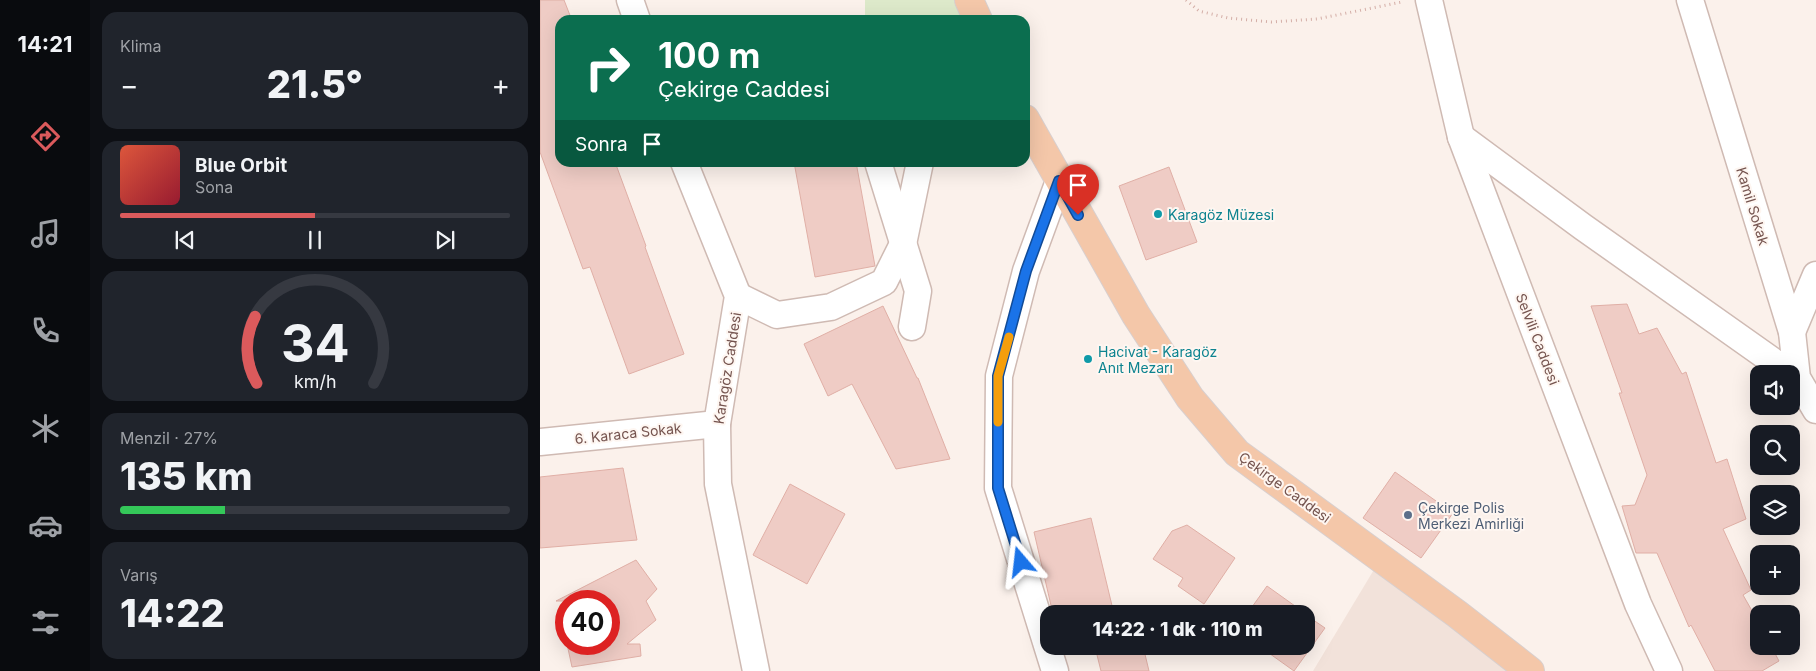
<!DOCTYPE html>
<html lang="tr">
<meta charset="utf-8">
<style>
body{margin:0;font-family:Inter,sans-serif;background:#20242c;color:#f1f3f6;height:100vh;display:flex;flex-direction:column;font-size:19px;white-space:nowrap}
*{box-sizing:border-box;margin:0}
p{font-size:16px;color:#9ea1a6}
.icon{flex:none;width:28px;height:28px;fill:none;stroke:currentColor;stroke-width:2;stroke-linecap:round;stroke-linejoin:round}
.map{position:relative;flex:1;overflow:hidden}
.side{display:flex;flex-direction:column;gap:12px;padding:12px;background:#0d0f14;width:450px}
.side>*{flex:none}
.top-card{position:absolute;left:15px;top:15px;width:475px;height:152px;border-radius:15px;box-shadow:0 5px 20px #0002;background:#0b6e4f;color:#fff;overflow:hidden}
.fabs{position:absolute;left:1210px;top:365px;display:grid;gap:10px}
.fabs a{display:grid;place-items:center;width:50px;height:50px;border-radius:10px;background:#171b24;box-shadow:0 5px 20px #0002;font-size:25px}
.speed{position:absolute;left:15px;top:590px;display:flex;gap:10px;font-size:25px;font-weight:700;text-align:center}
.speed>*{display:grid;place-content:center;width:65px;height:65px;border-radius:50%;background:#171b24;box-shadow:0 5px 20px #0002;line-height:1}
.speed .limit{border:8px solid #d22;background:#fff;color:#111}
.pin{position:absolute;display:grid;place-items:center;width:42px;height:42px;color:#fff;margin:-51px -21px;border-radius:50% 50% 50% 0;rotate:-45deg;box-shadow:0 0 5px #0007}
.pin .icon{rotate:45deg}
.me{position:absolute;width:55px;margin:-28px;rotate:343deg;stroke-linejoin:round;filter:drop-shadow(0 0 4px #0008)}
.turn{display:flex;align-items:center;gap:18px;height:105px;padding:0 20px;font-size:22px}
.turn .icon{width:65px;height:65px;stroke-width:2.5}
.turn b{display:block;font-size:35px;line-height:42px}
.then{display:flex;align-items:center;height:48px;padding:0 20px;background:#0003;gap:10px;font-size:19px}
.big{font-size:38px;font-weight:800;line-height:1.1}
.side .widget{flex:1;display:flex;flex-direction:column;justify-content:center;gap:8px;min-width:0;padding:0 18px;border-radius:15px;background:#20242c}
.side .dial{align-items:center;gap:0}
.dial svg{height:130px;overflow:visible;fill:none;stroke:#363941;stroke-width:7;stroke-linecap:round;text-anchor:middle}
.dial text{fill:#f1f3f6;stroke:none}
.song{display:flex;align-items:center;gap:15px}
.cover{width:60px;height:60px;border-radius:8px;background:linear-gradient(135deg,hsl(10 70% 55%),hsl(350 70% 35%))}
.played{height:5px;border-radius:2px;background:linear-gradient(90deg,#db5a5c 50%,#363941 50%)}
.keys{display:flex;justify-content:space-around;direction:ltr}
.heat{display:flex;justify-content:space-between;align-items:center;font-size:28px;direction:ltr}
.charge{height:8px;border-radius:4px;background:linear-gradient(90deg,#34c759 27%,#363941 0)}
.trip{position:absolute;left:500px;top:605px;width:275px;height:50px;border-radius:15px;background:#171b24;box-shadow:0 5px 20px #0002;font-weight:800;line-height:50px;text-align:center}
main{display:flex;flex:1;min-height:0}
.tabs{display:flex;flex-direction:column;width:90px;justify-content:space-around;align-items:center;background:#090b0e;color:#9ea1a6}
.tabs .icon{width:35px;height:35px}
.tabs .selected{color:#db5a5c}
.tabs b{font-size:22px;color:#f1f3f6}
.map>svg:first-child{display:block}
.residential{fill:#f2e2da}
.green{fill:#dde9ca}
.building{fill:#efccc5;stroke:#e0afa6}
.lines{fill:none;stroke-linecap:round;stroke-linejoin:round}
.minor-casing{stroke:#cfbab3;stroke-width:29}
.major-casing{stroke:#d8cfce;stroke-width:30}
.path{stroke:#d4aea7;stroke-width:3;stroke-dasharray:1 4;stroke-linecap:butt}
.minor{stroke:#fff;stroke-width:26}
.major{stroke:#f4c7a9;stroke-width:28}
.route-casing{stroke:#114b97;stroke-width:12}
.route{stroke:#1a73e8;stroke-width:9}
.slow{stroke:#f59e0b;stroke-width:9}
.culture-dot{fill:#0f9aa8;stroke:#fef6f1;stroke-width:2}
.service-dot{fill:#5c6f8a;stroke:#fef6f1;stroke-width:2}
.labels{text-anchor:middle;dominant-baseline:central;stroke-width:4;stroke-linejoin:round;paint-order:stroke}
.street-label{font-size:14px;fill:#75544f;stroke:#fef6f1}
.culture-label{font-size:14px;fill:#0d838f;stroke:#fef6f1;text-anchor:start}
.service-label{font-size:14px;fill:#4e5e75;stroke:#fef6f1;text-anchor:start}
</style>
<main>
<nav class="tabs">
<b>14:21</b>
<svg class="icon selected" aria-label="directions" viewBox="0 0 24 24"><path d="M12 3l9 9-9 9-9-9zM9 14v-3h6M13 9l2 2-2 2"/></svg>
<svg class="icon" aria-label="music" viewBox="0 0 24 24"><path d="M9 18V5l10-2v13"/><circle cx="6" cy="18" r="3"/><circle cx="16" cy="16" r="3"/></svg>
<svg class="icon" aria-label="phone" viewBox="0 0 24 24"><path d="M5 4h4l2 5-3 2q2 4 5 5l2-3 5 2v4C11 20 4 13 5 4z"/></svg>
<svg class="icon" aria-label="climate" viewBox="0 0 24 24"><path d="M12 3v18M4 7l16 10M4 17L20 7"/></svg>
<svg class="icon" aria-label="car" viewBox="0 0 24 24"><path d="M5 17H2v-5l4-1 3-4h7l3 4 3 1v5h-3M9 17h6M6 11h13"/><circle cx="7" cy="17" r="2"/><circle cx="17" cy="17" r="2"/></svg>
<svg class="icon" aria-label="filters" viewBox="0 0 24 24"><path d="M4 7h16M4 17h16"/><circle cx="9" cy="7" r="2"/><circle cx="15" cy="17" r="2"/></svg>
</nav>
<section class="side">
<div class="widget"><p>Klima</p>
<div class="heat"><a>−</a><b class="big">21.5°</b><a>+</a></div>
</div>
<div class="widget">
<div class="song"><i class="cover"></i><div><b>Blue Orbit</b><p>Sona</p></div></div>
<div class="played"></div>
<div class="keys"><svg class="icon" aria-label="previous" viewBox="0 0 24 24"><path d="M18 5L8 12l10 7zM5 5v14"/></svg><svg class="icon" aria-label="pause" viewBox="0 0 24 24"><path d="M8 5v14M16 5v14"/></svg><svg class="icon" aria-label="next" viewBox="0 0 24 24"><path d="M6 5l10 7-10 7zM19 5v14"/></svg></div>
</div>
<div class="widget dial"><svg viewBox="0 0 100 80">
<path d="M14 69A42 42 0 1 1 86 69"/>
<path d="M14 69A42 42 0 0 1 13 28" stroke="#db5a5c"/>
<text x="50" y="56" font-size="32" font-weight="700">34</text>
<text x="50" y="72" font-size="11">km/h</text>
</svg></div>
<div class="widget"><p>Menzil · 27%</p><b class="big">135 km</b><div class="charge"></div></div>
<div class="widget"><p>Varış</p><b class="big">14:22</b></div>
</section>
<div class="map">
<svg width="1276" height="671" viewBox="0 0 1276 671">
<rect width="100%" height="100%" fill="#fbf1eb"/>
<path class="residential" d="M 841,558 L 990,671 L 773,671 Z"/>
<path class="green" d="M 325,0 L 429,0 L 425,20 L 325,20 Z"/>
<g class="building">
<path d="M 0,0 L 24,0 L 31,18 L 20,20 L 20,162 L 75,162 L 106,246 L 105,247 L 144,354 L 89,374 L 50,267 L 43,269 L 0,152 Z"/>
<path d="M 254,162 L 316,162 L 335,266 L 275,277 Z"/>
<path d="M 629,167 L 657,242 L 606,260 L 579,186 Z"/>
<path d="M 1087,304 L 1099,334 L 1117,328 L 1142,374 L 1146,372 L 1176,463 L 1187,459 L 1206,519 L 1183,529 L 1211,590 L 1203,595 L 1219,623 L 1219,646 L 1231,646 L 1239,661 L 1222,671 L 1175,671 L 1151,625 L 1149,627 L 1117,553 L 1096,553 L 1082,506 L 1095,505 L 1107,475 L 1079,393 L 1082,393 L 1051,306 Z"/>
<path d="M 343,306 L 377,378 L 378,378 L 410,459 L 356,469 L 312,384 L 288,396 L 264,344 Z"/>
<path d="M 83,468 L 97,540 L 0,548 L 0,477 Z"/>
<path d="M 855,472 L 913,513 L 881,558 L 823,518 Z"/>
<path d="M 250,484 L 305,514 L 267,584 L 213,555 Z"/>
<path d="M 551,518 L 574,614 L 513,614 L 494,532 Z"/>
<path d="M 647,525 L 695,558 L 664,604 L 638,586 L 643,578 L 613,559 L 632,531 Z"/>
<path d="M 96,560 L 117,589 L 106,601 L 116,620 L 87,644 L 100,644 L 101,656 L 32,667 L 27,644 L 69,644 L 69,601 L 16,601 Z"/>
<path d="M 727,586 L 755,606 L 765,614 L 707,614 Z"/>
<path d="M 766,615 L 785,628 L 754,671 L 719,646 L 766,646 Z"/>
<path d="M 576,646 L 603,646 L 609,671 L 561,671 L 556,651 Z"/>
</g>
<g class="lines">
<g class="minor-casing">
<g id="minor">
<path d="M 90,0 L 97,20"/>
<path d="M 889,0 L 921,137 L 1098,604 L 1129,671"/>
<path d="M 1150,0 L 1252,332 L 1257,378 L 1276,410"/>
<path d="M 921,137 L 1043,227 L 1251,374"/>
<path d="M 144,162 L 198,296 L 177,424 L 178,484 L 216,671"/>
<path d="M 338,162 L 378,291 L 372,327"/>
<path d="M 198,296 L 237,315 L 291,307 L 344,282 L 363,244 L 380,162"/>
<path d="M 1252,332 L 1276,275"/>
<path d="M 0,442 L 177,424"/>
<path d="M 515,671 L 458,488 L 459,376 L 486,271 L 519,181"/>
</g>
</g>
<g class="major-casing">
<g id="major">
<path d="M 429,0 L 438,20"/>
<path d="M 485,119 L 596,315 L 650,398 L 697,453 L 917,614 L 990,671"/>
</g>
</g>
<path class="path" d="M 646,0 L 659,11 L 688,18 L 731,22 L 777,19 L 862,2"/>
<use href="#minor" class="minor"/>
<use href="#major" class="major"/>
</g>
<g class="lines">
<g class="route-casing">
<path id="route" d="M 481,562 L 458,488 L 458,376 L 486,271 L 519,181 L 538,215"/>
</g>
<use href="#route" class="route"/>
<path class="slow" d="M 458,422 L 458,376 L 469,337"/>
</g>
<g class="culture-dot">
<circle cx="618" cy="214" r="5"/>
<circle cx="548" cy="359" r="5"/>
</g>
<circle class="service-dot" cx="868" cy="515" r="5"/>
<g class="labels">
<g class="street-label">
<text transform="translate(1213 206) rotate(73)">Kamil Sokak</text>
<text transform="translate(998 339) rotate(69)">Selvili Caddesi</text>
<text transform="translate(187 368) rotate(-81)">Karagöz Caddesi</text>
<text transform="translate(88 433) rotate(-6)">6. Karaca Sokak</text>
<text transform="translate(745 487) rotate(36)">Çekirge Caddesi</text>
</g>
<g class="culture-label">
<text x="628" y="214">Karagöz Müzesi</text>
<text x="558" y="351">Hacivat - Karagöz<tspan x="558" dy="16">Anıt Mezarı</tspan></text>
</g>
<g class="service-label">
<text x="878" y="507">Çekirge Polis<tspan x="878" dy="16">Merkezi Amirliği</tspan></text>
</g>
</g>
</svg>
<div class="fabs">
<a><svg class="icon" aria-label="sound" viewBox="0 0 24 24"><path d="M4 9h4l5-4v14l-5-4H4zM17 9q2 3 0 6"/></svg></a>
<a><svg class="icon" aria-label="search" viewBox="0 0 24 24"><circle cx="10" cy="10" r="6"/><path d="M15 15l6 6"/></svg></a>
<a><svg class="icon" aria-label="layers" viewBox="0 0 24 24"><path d="M12 4l9 5-9 5-9-5zM3 14l9 5 9-5"/></svg></a>
<a>+</a>
<a>−</a>
</div>
<div class="speed"><div class="limit">40</div></div>
<div class="pin" style="left:538px;top:215px;background:#d93025"><svg class="icon" aria-label="arrive" viewBox="0 0 24 24"><path d="M6 21V4h12l-3 4 3 4H6"/></svg></div>
<svg class="me" style="left:481px;top:562px" viewBox="-20 -20 40 40"><path d="M0-17L14 15 0 8-14 15z" fill="#1a73e8" stroke="#fff" stroke-width="4"/></svg>
<div class="trip">14:22 · 1 dk · 110 m</div>
<div class="top-card">
<div class="turn"><svg class="icon" aria-label="right" viewBox="0 0 24 24"><path d="M7 20v-9h11M14 6l5 5-5 5"/></svg><div><b>100 m</b>Çekirge Caddesi</div></div>
<div class="then">Sonra<svg class="icon" aria-label="arrive" viewBox="0 0 24 24"><path d="M6 21V4h12l-3 4 3 4H6"/></svg></div>
</div>
</div>
</main>
